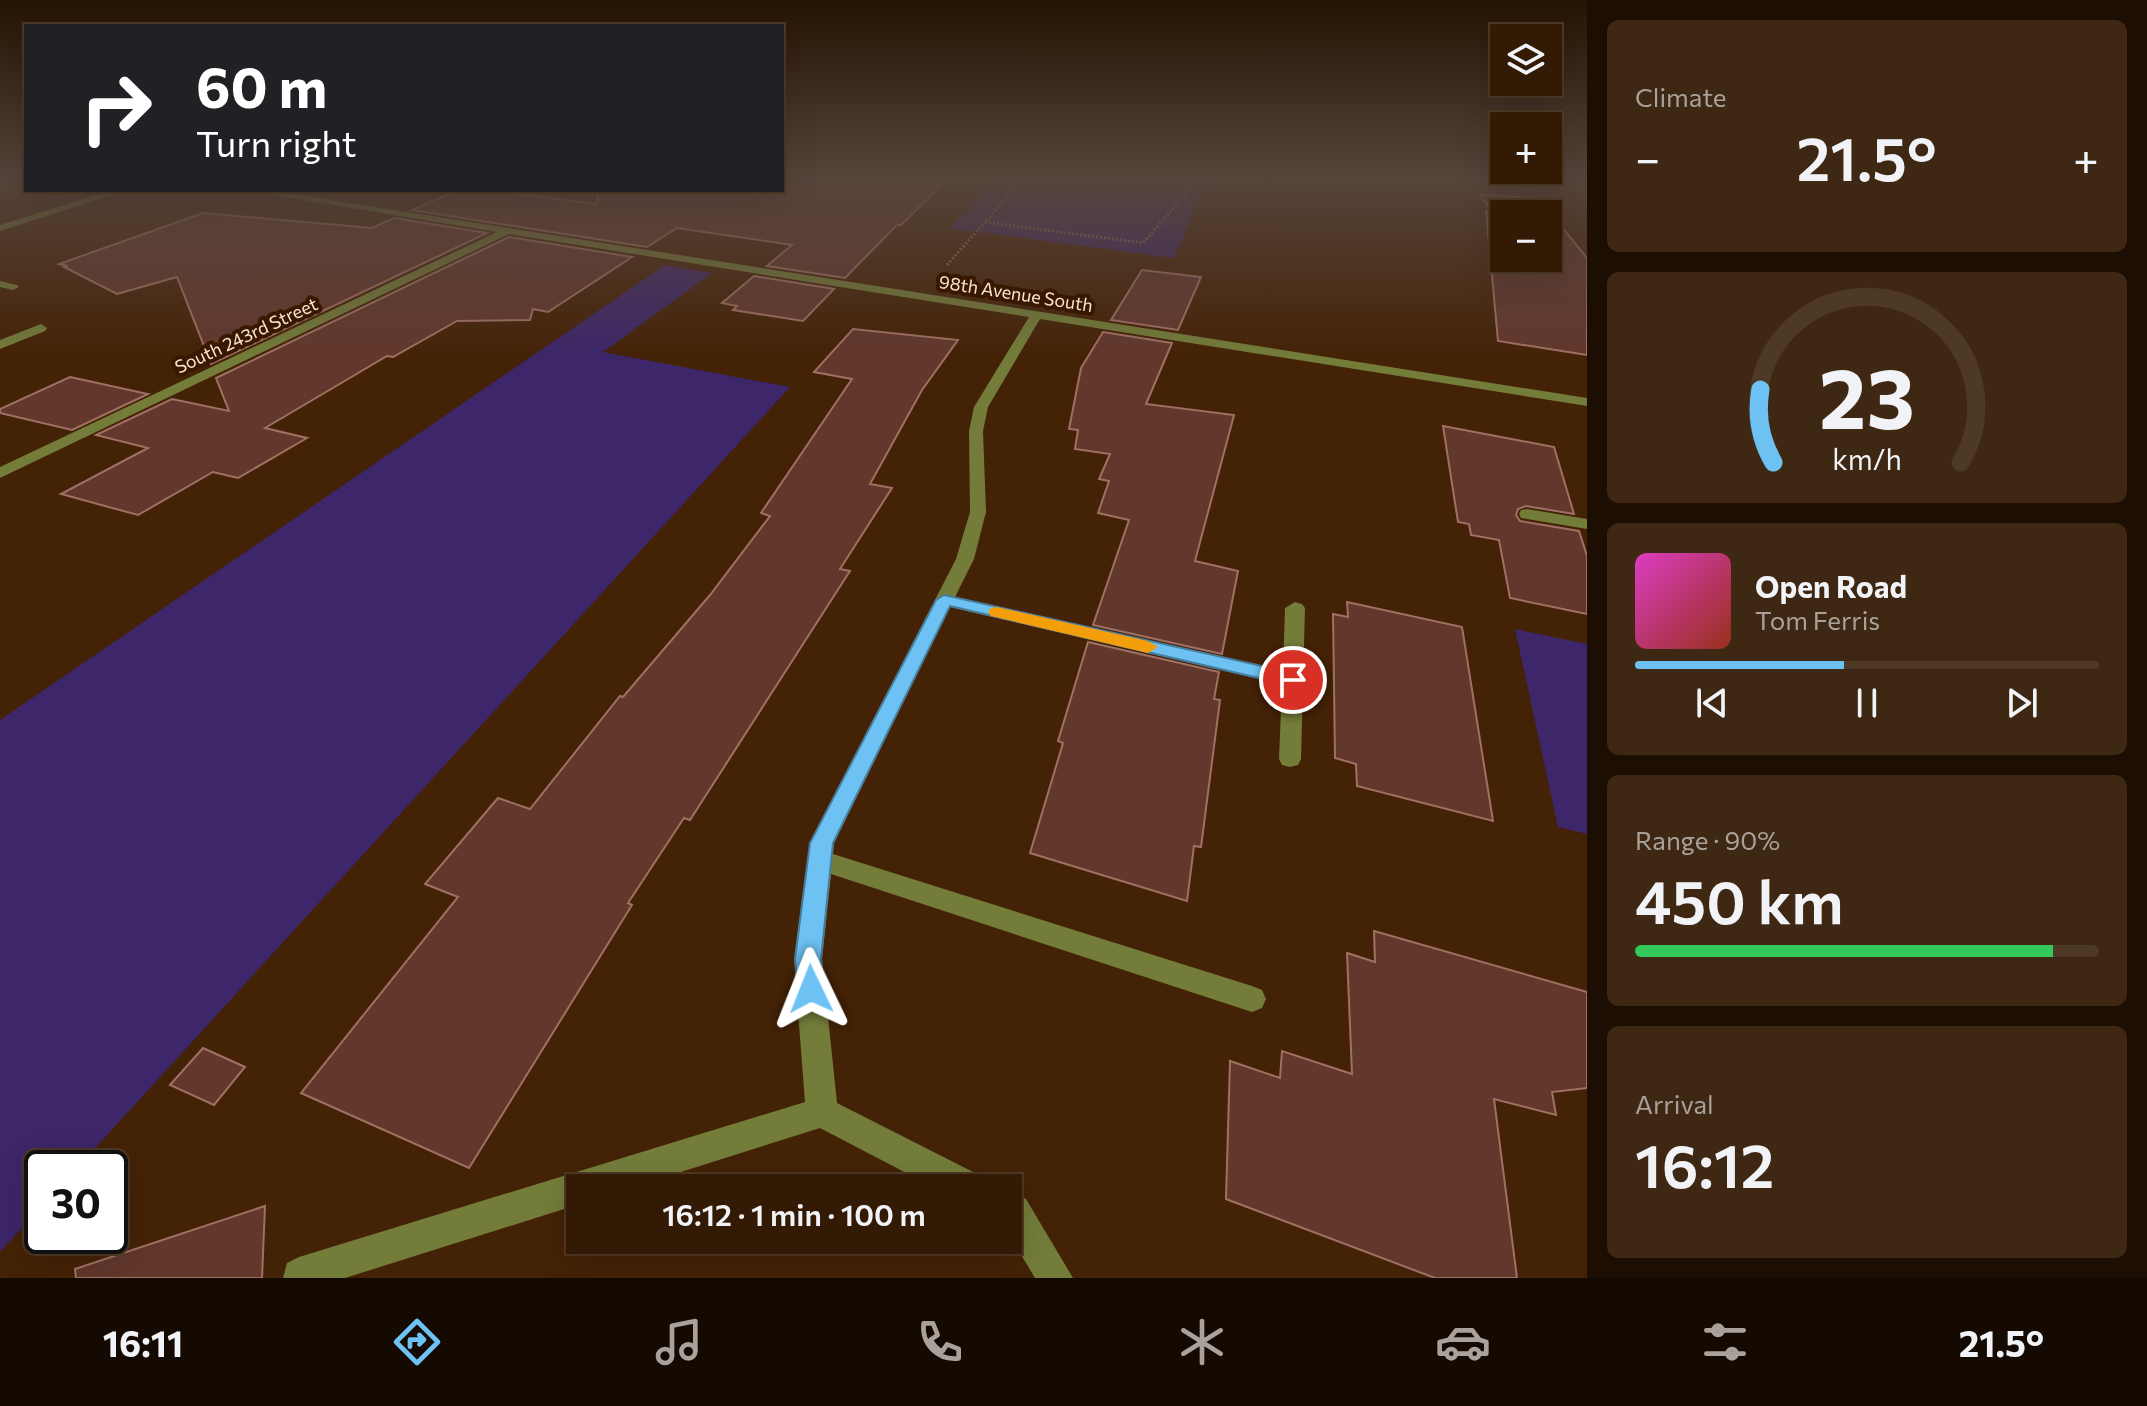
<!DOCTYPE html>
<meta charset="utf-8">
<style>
body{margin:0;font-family:Commissioner,sans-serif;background:#3e2713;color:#f1f3f6;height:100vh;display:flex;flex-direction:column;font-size:30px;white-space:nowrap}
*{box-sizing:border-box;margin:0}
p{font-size:26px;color:#a9a19a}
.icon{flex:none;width:44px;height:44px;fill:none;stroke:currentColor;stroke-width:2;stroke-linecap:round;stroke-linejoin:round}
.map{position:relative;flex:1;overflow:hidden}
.panel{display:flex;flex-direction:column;gap:20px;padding:20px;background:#1c0e02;width:560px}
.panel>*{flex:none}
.banner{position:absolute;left:24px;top:24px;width:760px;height:168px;border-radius:0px;box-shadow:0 8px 32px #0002,0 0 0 2px #4e3826;background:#202124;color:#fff;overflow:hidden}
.tools{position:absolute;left:1490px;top:24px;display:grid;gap:16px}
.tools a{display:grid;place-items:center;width:72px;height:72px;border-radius:0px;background:#331a04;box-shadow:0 8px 32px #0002,0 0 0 2px #4e3826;font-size:40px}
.speed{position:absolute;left:24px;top:1150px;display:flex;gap:16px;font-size:40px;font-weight:700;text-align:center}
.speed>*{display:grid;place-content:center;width:104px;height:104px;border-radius:50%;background:#331a04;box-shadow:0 8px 32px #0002,0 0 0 2px #4e3826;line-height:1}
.speed .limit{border:4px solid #111;border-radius:12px;background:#fff;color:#111}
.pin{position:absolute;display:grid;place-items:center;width:68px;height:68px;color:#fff;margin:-34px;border:4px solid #fff;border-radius:50%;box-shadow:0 2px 8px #0007}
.me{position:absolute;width:88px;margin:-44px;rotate:358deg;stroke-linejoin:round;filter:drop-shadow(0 0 6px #0008)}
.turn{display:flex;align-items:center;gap:28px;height:168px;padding:0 40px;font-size:36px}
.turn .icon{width:104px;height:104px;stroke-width:2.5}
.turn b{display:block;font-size:56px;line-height:68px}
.big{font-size:60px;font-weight:600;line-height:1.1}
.panel .tile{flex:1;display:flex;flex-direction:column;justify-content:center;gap:12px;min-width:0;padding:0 28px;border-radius:12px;background:#3e2713}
.panel .dial{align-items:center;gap:0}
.dial svg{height:208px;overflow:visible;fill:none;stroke:#4e3826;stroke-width:7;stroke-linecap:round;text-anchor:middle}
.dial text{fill:#f1f3f6;stroke:none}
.song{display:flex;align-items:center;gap:24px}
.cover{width:96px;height:96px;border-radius:12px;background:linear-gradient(135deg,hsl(310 70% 55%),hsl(10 70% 35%))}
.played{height:8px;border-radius:4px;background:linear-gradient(90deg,#6dc2f3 45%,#4e3826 45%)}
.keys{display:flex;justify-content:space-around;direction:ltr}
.heat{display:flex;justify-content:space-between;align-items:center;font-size:44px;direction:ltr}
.charge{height:12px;border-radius:6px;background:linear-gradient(90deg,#34c759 90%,#4e3826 0)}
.trip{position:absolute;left:566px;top:1174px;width:456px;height:80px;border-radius:0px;background:#331a04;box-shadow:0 8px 32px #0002,0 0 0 2px #4e3826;font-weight:600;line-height:80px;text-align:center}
.tab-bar{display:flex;height:128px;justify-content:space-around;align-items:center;background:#140a02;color:#a9a19a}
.tab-bar .icon{width:56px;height:56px}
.tab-bar .selected{color:#6dc2f3}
.tab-bar b{font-size:36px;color:#f1f3f6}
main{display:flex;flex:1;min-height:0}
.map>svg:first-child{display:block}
.green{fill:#3d2669}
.building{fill:#62372c;stroke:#a17064;stroke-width:2;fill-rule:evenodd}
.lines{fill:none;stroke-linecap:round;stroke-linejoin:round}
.path{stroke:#876952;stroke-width:3;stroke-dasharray:2 2;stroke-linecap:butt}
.minor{fill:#737c39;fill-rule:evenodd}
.route{fill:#6dc2f3;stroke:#477e9e;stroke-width:2}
.slow{fill:#f59e0b}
.labels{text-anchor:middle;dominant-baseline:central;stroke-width:8;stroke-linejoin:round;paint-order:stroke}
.far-street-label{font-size:18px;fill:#fbe4d5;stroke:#391800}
</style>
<main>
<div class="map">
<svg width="1587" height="1278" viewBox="0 0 1587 1278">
<rect width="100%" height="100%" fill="#442206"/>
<g class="green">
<path d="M 998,179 L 1208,179 L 1174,258 L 949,228 Z"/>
<path d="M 665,265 L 712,273 L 603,352 L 790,387 L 77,1168 L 42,1168 L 42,1206 L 0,1252 L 0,720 Z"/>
<path d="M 1515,629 L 1587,644 L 1587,834 L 1558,827 Z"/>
</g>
<g class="building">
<path d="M 782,179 L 896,179 L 942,185 L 901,225 L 897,225 L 845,278 L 767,266 L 792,245 L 677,228 L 647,247 L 412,210 L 458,190 L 492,190 L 597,204 L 598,190 L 782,190 Z"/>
<path d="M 1480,194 L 1539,199 L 1587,258 L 1587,355 L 1498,341 L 1486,211 L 1492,212 ZM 1504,214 L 1548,214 L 1548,258 L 1504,258 Z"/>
<path d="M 203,213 L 372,228 L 394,218 L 487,233 L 211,364 L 177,277 L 117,294 L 64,267 L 68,266 L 59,264 Z"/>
<path d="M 509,237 L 632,257 L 548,312 L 533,309 L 530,320 L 457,321 L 393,357 L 387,356 L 265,428 L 307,438 L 238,478 L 213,472 L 138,515 L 61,494 L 148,448 L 96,435 L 172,399 L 229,411 L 216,378 Z"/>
<path d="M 1142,270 L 1201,277 L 1178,330 L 1111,320 Z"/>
<path d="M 754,276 L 834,289 L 803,321 L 733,310 L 737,306 L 722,303 Z"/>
<path d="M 853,329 L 958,340 L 922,390 L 870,484 L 892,488 L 840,569 L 850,571 L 690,820 L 684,818 L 628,903 L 632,905 L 469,1168 L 301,1093 L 458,897 L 425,884 L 498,798 L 530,809 L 620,696 L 623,697 L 710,595 L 770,516 L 761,513 L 852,379 L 814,372 Z"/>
<path d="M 1103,332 L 1172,343 L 1146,404 L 1234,415 L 1195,561 L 1238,571 L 1222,654 L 1093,625 L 1129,520 L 1098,513 L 1109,481 L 1099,479 L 1110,454 L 1075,449 L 1078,430 L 1069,429 L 1081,368 Z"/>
<path d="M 70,377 L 148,394 L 72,430 L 0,413 L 0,409 Z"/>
<path d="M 1443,426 L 1554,447 L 1574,514 L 1526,506 L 1518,509 L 1516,515 L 1520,521 L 1579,531 L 1587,556 L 1587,614 L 1510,598 L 1499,540 L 1471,535 L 1469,524 L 1458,522 Z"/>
<path d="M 1347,602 L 1462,627 L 1493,821 L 1357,786 L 1356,764 L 1335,758 L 1333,614 L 1348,617 Z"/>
<path d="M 1088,642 L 1219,672 L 1214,699 L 1220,700 L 1201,847 L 1194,846 L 1187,901 L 1030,853 L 1063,743 L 1058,741 Z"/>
<path d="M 1374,931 L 1587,992 L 1587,1088 L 1552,1092 L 1556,1115 L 1494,1099 L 1517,1278 L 1435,1278 L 1226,1199 L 1230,1061 L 1280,1078 L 1282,1051 L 1352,1074 L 1347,953 L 1375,962 Z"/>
<path d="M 203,1048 L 245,1067 L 214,1105 L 170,1085 Z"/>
<path d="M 265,1206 L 262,1278 L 76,1278 L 75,1269 Z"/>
</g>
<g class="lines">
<g class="path">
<path d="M 985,222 L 1143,243 L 1185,195 L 1187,187 L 1171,179"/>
<path d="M 947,265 L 1023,179"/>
</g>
<g class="minor">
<path d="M 112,190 L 127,190 L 0,231 L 0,225 Z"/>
<path d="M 244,190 L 267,190 L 1587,398 L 1587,406 L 1040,319 L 988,407 L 983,431 L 986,512 L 974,559 L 955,597 L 1283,671 L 1285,608 L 1295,602 L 1302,604 L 1305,608 L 1301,759 L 1298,765 L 1290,767 L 1282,765 L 1279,759 L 1282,684 L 950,607 L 834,843 L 833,854 L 1252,986 L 1262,990 L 1266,999 L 1262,1008 L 1252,1012 L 831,874 L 822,959 L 837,1103 L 981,1176 L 986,1188 L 935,1188 L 820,1128 L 630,1188 L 580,1188 L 580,1204 L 345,1278 L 283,1278 L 287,1263 L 299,1257 L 805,1102 L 794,959 L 810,843 L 956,559 L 970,512 L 969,431 L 974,407 L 1029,317 L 509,234 L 0,478 L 0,467 L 497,232 Z"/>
<path d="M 0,281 L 17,285 L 19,287 L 13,290 L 0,287 Z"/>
<path d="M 41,324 L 47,328 L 45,331 L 0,349 L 0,340 Z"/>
<path d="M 1527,509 L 1587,519 L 1587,529 L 1521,518 L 1519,514 L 1521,510 Z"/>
<path d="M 1008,1191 L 1026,1199 L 1073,1278 L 1035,1278 L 1008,1233 Z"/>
</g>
</g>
<linearGradient id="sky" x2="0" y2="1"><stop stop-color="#251303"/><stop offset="0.5" stop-color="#56443b"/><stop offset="1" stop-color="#56443b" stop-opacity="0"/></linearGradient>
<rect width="1587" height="358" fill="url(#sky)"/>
<path class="route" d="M 944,595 L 1293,673 L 1303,680 L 1293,686 L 950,606 L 833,843 L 821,959 L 824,989 L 820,997 L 811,1001 L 802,997 L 798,989 L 795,959 L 810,843 L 936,600 Z"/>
<path class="slow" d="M 997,607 L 1148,641 L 1158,647 L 1148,653 L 991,616 L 988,612 L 991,608 Z"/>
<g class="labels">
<g class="far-street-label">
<text transform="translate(1016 293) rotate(9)">98th Avenue South</text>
<text transform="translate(246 335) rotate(-25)">South 243rd Street</text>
</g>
</g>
</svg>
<div class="tools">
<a><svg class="icon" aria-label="layers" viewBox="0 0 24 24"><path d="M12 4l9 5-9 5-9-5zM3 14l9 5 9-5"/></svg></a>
<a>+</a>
<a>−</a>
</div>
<div class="speed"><div class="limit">30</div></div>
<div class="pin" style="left:1293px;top:680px;background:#d93025"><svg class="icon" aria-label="arrive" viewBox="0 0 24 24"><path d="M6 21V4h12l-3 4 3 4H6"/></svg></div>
<svg class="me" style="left:811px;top:989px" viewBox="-20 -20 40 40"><path d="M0-17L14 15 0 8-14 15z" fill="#6dc2f3" stroke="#fff" stroke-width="4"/></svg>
<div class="trip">16:12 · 1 min · 100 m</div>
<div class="banner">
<div class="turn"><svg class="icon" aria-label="right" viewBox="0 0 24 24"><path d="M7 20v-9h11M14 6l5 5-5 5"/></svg><div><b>60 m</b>Turn right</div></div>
</div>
</div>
<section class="panel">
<div class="tile"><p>Climate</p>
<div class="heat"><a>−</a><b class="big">21.5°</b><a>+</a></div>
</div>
<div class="tile dial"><svg viewBox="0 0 100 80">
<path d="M14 69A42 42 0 1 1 86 69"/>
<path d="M14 69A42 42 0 0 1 9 41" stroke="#6dc2f3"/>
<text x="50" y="56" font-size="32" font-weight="700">23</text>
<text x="50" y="72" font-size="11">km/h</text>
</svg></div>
<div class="tile">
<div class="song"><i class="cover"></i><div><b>Open Road</b><p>Tom Ferris</p></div></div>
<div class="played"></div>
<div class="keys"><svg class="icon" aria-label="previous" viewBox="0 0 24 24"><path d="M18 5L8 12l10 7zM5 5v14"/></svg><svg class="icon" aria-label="pause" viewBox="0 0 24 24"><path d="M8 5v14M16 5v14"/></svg><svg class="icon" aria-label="next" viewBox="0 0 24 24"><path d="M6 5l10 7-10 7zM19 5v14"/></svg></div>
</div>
<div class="tile"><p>Range · 90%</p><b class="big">450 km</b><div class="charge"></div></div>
<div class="tile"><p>Arrival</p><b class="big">16:12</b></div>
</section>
</main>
<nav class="tab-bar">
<b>16:11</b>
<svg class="icon selected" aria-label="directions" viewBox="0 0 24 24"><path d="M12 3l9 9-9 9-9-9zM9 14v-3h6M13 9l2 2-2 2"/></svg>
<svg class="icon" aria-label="music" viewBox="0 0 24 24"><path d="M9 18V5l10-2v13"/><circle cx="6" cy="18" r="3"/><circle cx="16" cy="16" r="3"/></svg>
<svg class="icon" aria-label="phone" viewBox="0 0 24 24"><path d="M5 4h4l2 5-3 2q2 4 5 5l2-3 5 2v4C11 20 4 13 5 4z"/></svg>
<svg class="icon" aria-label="climate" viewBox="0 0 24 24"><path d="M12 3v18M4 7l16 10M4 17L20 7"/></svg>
<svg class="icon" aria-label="car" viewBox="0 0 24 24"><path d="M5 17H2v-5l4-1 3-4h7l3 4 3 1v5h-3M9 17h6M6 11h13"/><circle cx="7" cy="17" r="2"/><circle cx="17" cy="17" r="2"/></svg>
<svg class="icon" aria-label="filters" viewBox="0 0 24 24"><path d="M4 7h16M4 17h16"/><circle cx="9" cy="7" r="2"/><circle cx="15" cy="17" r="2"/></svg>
<b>21.5°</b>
</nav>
